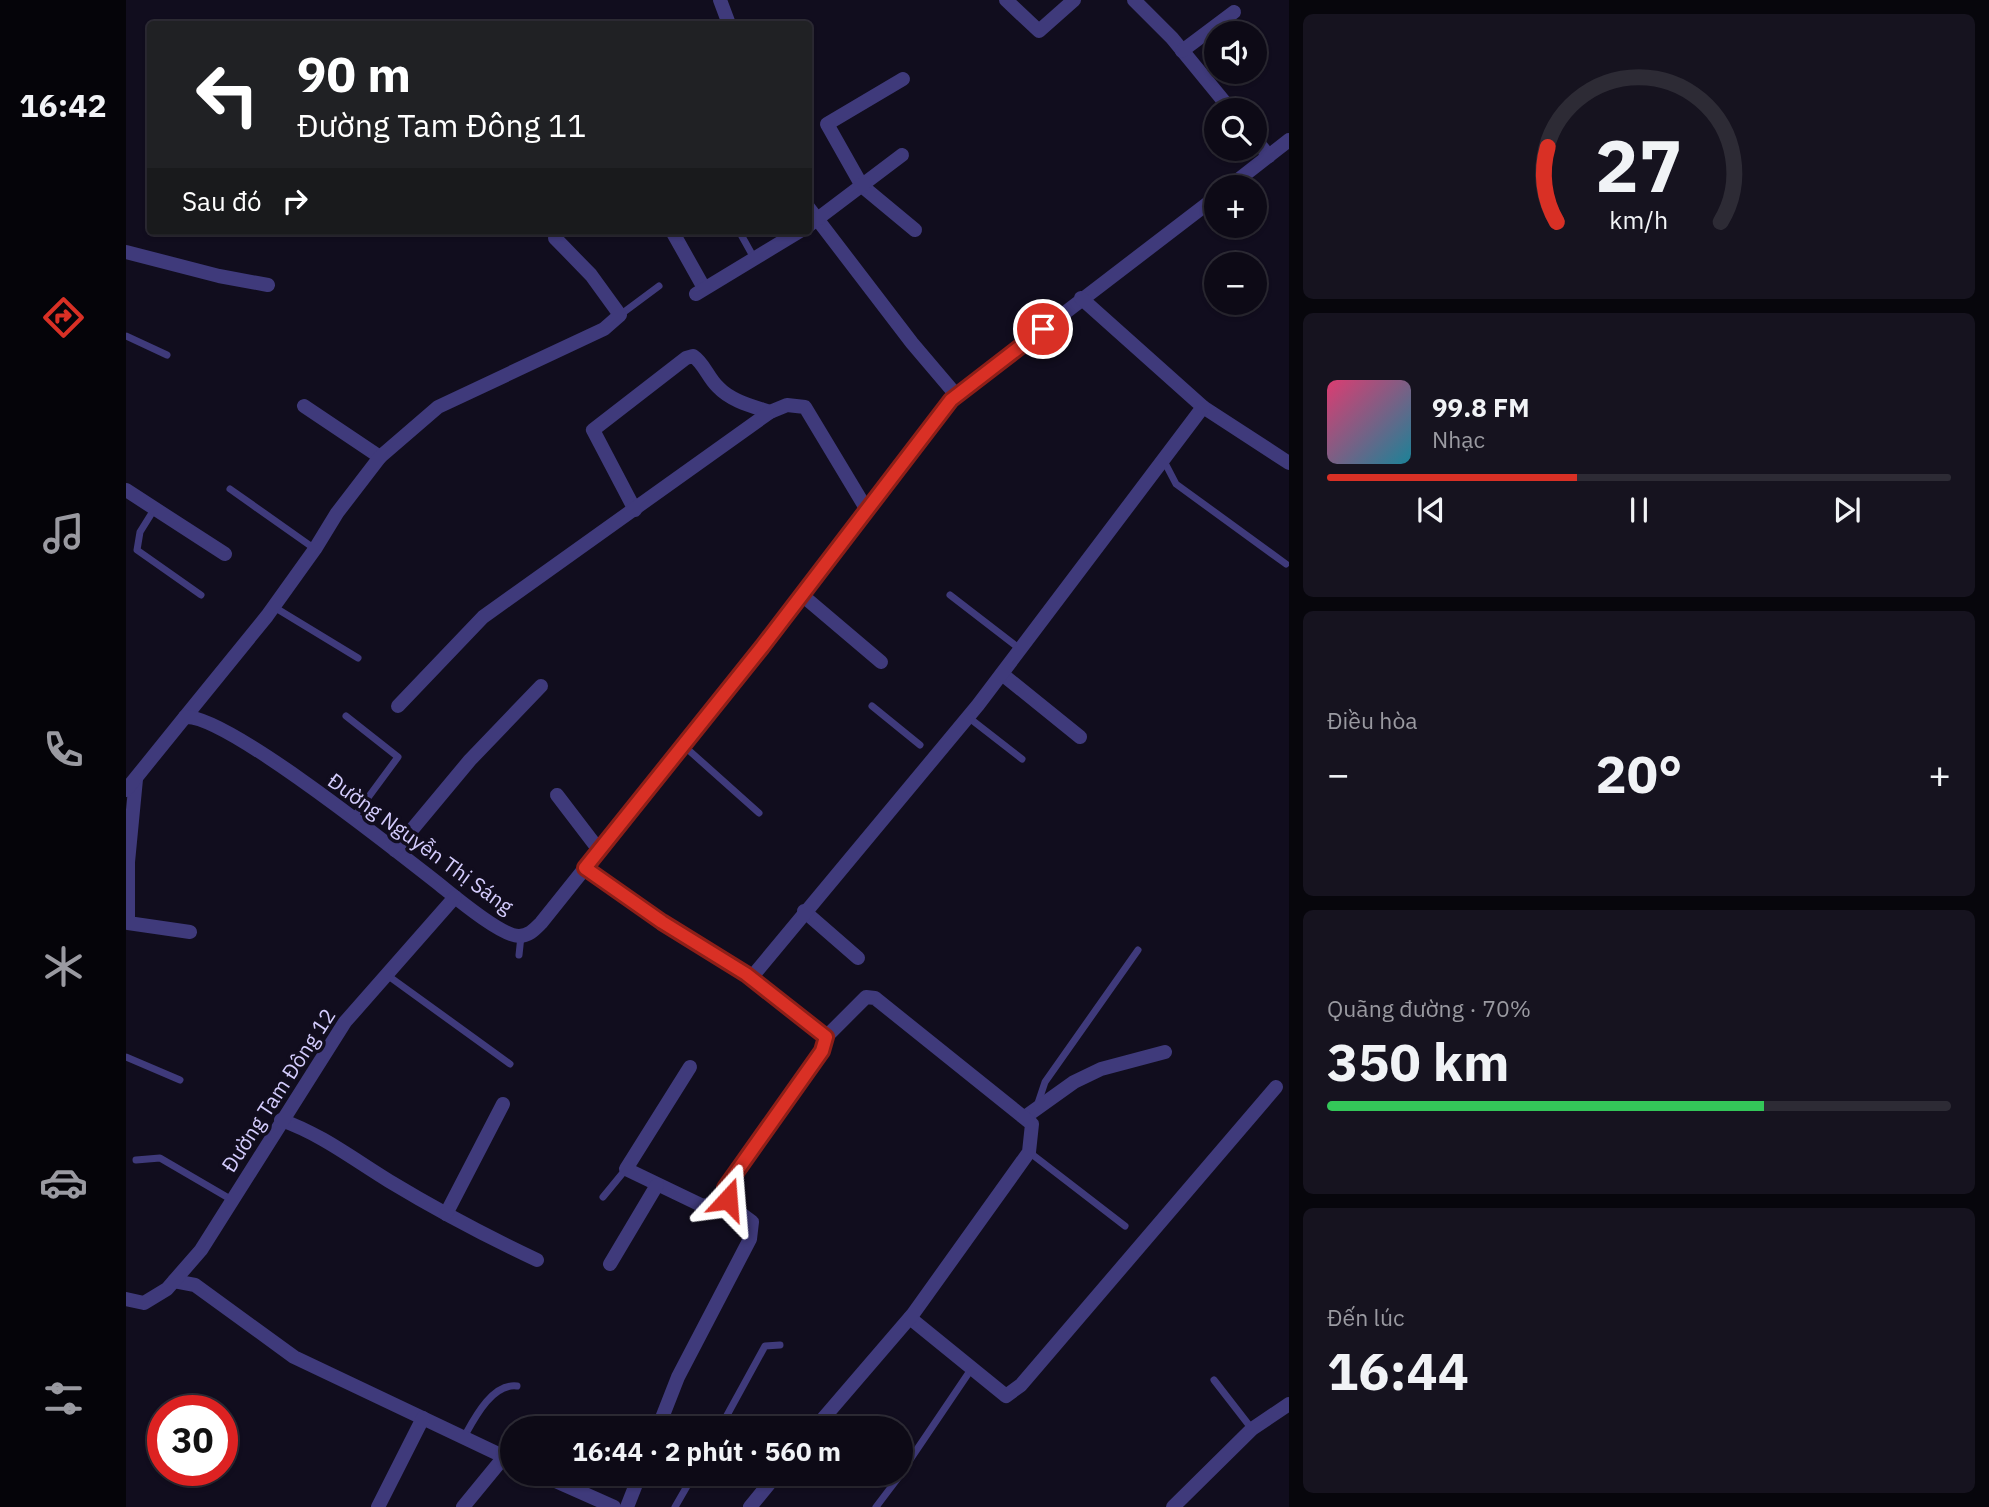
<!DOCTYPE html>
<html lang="vi">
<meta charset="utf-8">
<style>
body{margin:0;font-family:"IBM Plex Sans",sans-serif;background:#16131f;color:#f1f3f6;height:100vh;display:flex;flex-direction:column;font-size:26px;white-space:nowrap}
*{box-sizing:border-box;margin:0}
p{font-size:23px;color:#9a9aa1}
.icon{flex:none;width:38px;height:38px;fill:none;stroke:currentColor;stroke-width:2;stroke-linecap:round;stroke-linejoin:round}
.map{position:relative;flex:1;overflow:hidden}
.sheet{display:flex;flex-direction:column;gap:14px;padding:14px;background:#07060c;width:700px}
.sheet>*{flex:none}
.guide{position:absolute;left:21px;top:21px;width:665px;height:214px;border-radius:7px;box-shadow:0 2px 5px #0004,0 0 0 2px #2d2b35;background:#202124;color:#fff;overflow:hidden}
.tools{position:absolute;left:1078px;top:21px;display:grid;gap:14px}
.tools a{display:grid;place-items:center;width:63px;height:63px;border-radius:50%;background:#0d0a16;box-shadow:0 2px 5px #0004,0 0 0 2px #2d2b35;font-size:35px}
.speed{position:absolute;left:21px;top:1395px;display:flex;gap:14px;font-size:35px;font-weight:700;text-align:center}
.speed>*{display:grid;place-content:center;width:91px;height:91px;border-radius:50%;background:#0d0a16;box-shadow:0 2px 5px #0004,0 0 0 2px #2d2b35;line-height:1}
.speed .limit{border:10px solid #d22;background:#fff;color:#111}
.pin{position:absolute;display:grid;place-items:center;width:60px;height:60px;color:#fff;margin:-30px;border:4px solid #fff;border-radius:50%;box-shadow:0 2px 7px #0007}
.me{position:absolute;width:77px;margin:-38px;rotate:19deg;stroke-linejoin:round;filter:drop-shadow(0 0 5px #0008)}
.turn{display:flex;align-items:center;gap:24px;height:147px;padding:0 35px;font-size:32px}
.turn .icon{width:91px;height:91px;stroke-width:2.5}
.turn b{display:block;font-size:49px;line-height:60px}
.then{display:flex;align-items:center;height:66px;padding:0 35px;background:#0003;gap:14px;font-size:26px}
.big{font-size:52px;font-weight:800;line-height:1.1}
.sheet .tile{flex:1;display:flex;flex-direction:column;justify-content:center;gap:10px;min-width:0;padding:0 24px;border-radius:10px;background:#16131f}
.sheet .dial{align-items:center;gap:0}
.dial svg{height:182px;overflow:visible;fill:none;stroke:#2d2b35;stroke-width:7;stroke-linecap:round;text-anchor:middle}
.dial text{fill:#f1f3f6;stroke:none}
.song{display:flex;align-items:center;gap:21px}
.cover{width:84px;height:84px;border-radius:10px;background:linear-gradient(135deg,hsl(340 70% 55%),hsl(190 70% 35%))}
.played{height:7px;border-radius:4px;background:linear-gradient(90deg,#d93025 40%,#2d2b35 40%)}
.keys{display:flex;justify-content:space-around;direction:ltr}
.heat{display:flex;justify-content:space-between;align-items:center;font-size:38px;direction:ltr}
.charge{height:10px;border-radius:5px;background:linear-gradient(90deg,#34c759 70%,#2d2b35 0)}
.trip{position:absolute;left:374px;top:1416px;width:413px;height:70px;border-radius:35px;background:#0d0a16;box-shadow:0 2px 5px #0004,0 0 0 2px #2d2b35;font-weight:800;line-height:70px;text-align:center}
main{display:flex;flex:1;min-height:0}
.tab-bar{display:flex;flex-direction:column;width:126px;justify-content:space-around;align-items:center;background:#050409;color:#9a9aa1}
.tab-bar .icon{width:49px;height:49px}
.tab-bar .selected{color:#d93025}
.tab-bar b{font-size:32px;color:#f1f3f6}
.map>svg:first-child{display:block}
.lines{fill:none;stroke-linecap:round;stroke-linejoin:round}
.service{stroke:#3f3a7b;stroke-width:7}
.minor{stroke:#3f3a7b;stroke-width:14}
.route-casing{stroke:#8d1f18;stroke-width:18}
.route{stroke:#d93025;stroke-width:12}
.labels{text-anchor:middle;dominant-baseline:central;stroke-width:7;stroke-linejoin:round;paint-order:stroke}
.street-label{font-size:21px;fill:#d4ccfd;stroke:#110d1e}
</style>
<main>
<nav class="tab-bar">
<b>16:42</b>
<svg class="icon selected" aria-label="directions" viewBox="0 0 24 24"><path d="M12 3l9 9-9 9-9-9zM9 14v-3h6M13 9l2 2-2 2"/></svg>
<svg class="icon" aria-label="music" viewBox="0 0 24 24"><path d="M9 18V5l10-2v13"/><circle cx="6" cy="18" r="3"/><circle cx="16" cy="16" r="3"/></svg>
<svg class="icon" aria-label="phone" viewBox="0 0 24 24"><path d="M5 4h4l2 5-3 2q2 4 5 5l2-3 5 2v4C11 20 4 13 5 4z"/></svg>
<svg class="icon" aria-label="climate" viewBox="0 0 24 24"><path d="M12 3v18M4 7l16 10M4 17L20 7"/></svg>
<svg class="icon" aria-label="car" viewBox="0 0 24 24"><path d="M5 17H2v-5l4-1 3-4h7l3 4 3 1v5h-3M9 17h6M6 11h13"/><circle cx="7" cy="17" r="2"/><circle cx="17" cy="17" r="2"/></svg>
<svg class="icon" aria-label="filters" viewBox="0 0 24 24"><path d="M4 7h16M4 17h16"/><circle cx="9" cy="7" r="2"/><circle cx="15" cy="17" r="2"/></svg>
</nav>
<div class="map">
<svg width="1163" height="1507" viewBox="0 0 1163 1507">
<rect width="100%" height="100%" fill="#110d1e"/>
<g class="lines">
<g class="service">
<path d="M 613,231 L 628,258"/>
<path d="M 494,315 L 533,286"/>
<path d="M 0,336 L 41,355"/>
<path d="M 1038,461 L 1050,484 L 1160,564"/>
<path d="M 104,489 L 189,549"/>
<path d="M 29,508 L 14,532 L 11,550 L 75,595"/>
<path d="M 824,595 L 894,649"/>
<path d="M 148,607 L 232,658"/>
<path d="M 746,706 L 794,745"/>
<path d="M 220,716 L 272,757 L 227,818"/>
<path d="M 842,717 L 896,759"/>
<path d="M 558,746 L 633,813"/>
<path d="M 393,955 L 395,936"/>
<path d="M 261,975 L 384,1064"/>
<path d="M 0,1057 L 54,1080"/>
<path d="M 911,1106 L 919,1082 L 1012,950"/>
<path d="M 903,1152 L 999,1226"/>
<path d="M 10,1160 L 34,1158 L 106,1200"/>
<path d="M 477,1197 L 500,1169"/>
<path d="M 1088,1380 L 1126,1429"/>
<path d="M 594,1428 L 639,1346 L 654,1345"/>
<path d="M 338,1437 C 348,1419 366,1383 391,1386"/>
<path d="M 775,1473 L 846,1368"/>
<path d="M 549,1507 L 568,1474"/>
<path d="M 750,1507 L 775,1474"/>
</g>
<g class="minor">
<path d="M 594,0 L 603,24"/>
<path d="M 880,0 L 913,31 L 948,0"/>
<path d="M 1008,0 L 1046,38 L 1105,110"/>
<path d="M 1056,51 L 1108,12"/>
<path d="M 777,79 L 701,124 L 736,186 L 789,230"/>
<path d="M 1129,139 L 1143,156"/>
<path d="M 1103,187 L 1163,140"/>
<path d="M 682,207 L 786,343 L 831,396"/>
<path d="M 682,226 L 776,155"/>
<path d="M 546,231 L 578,288"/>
<path d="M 0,252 L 93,276 L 142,285"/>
<path d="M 570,294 L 674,231"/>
<path d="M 178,406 L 254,457"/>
<path d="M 1077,407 L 1163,463"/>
<path d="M 0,490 L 99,554"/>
<path d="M 509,510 L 467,430 L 560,358 L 567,356 C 578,363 582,378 592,387 C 605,401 626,406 644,412"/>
<path d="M 676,595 L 755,662"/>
<path d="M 876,674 L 954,737"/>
<path d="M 272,706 L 357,617 L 644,412 L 661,405 L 679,407 L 741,510"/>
<path d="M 59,717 L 141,616 L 189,549 L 211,513 L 254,457 L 312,407 L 478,329 L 494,315 L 465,275 L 429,238"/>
<path d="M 10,779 L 2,862 L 2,923 L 64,932"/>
<path d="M 0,790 L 59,717 C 100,714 273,853 314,885 C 329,897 375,936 393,936 C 403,936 409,929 415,923 L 636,647 L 825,400 L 1090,197"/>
<path d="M 431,795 L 473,850"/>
<path d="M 269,850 L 344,760 L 415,686"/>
<path d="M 459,868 L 536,922 L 620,974 L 700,1037 L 696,1051 L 599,1188 L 603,1205 L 626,1222 L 624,1239 L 552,1377 L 532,1428"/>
<path d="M 678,911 L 732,958"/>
<path d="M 625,978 L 852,705 L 1077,407 L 955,298"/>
<path d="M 564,1067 L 500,1169 L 577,1206 L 602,1199"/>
<path d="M 899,1117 L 948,1082 L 975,1069 L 1039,1052"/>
<path d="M 155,1120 C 195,1134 227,1159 263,1181 C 311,1210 360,1236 411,1260"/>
<path d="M 320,1214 L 377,1104"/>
<path d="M 484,1264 L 531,1185"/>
<path d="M 48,1281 L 69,1285 L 168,1357 L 387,1461"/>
<path d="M 0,1299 L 18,1303 L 41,1289 L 75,1250 L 219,1022 L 329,897"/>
<path d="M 784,1318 L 880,1396 L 895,1385 L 1150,1087"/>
<path d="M 689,1428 L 787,1314 L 903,1152 L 906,1124 L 749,998 L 740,997 L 700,1037"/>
<path d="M 414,1474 L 488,1507"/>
<path d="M 252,1507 L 297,1418"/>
<path d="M 337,1507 L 378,1457"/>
<path d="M 501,1507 L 514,1474"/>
<path d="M 624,1507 L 651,1474"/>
<path d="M 1047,1507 L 1126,1429 L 1163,1404"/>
</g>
</g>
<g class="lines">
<g class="route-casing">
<path id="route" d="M 602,1199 L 599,1188 L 696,1051 L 700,1037 L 620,974 L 536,922 L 459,868 L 636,647 L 825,400 L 917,329"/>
</g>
<use href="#route" class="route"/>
</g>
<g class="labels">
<g class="street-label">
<text transform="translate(295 843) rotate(36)">Đường Nguyễn Thị Sáng</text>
<text transform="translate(152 1090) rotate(-57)">Đường Tam Đông 12</text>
</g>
</g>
</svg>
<div class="tools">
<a><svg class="icon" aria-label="sound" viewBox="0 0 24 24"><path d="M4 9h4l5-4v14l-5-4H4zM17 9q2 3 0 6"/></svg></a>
<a><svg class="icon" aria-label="search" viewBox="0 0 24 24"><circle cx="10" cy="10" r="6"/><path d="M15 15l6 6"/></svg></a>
<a>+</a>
<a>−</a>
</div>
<div class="speed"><div class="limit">30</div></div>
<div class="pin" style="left:917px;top:329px;background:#d93025"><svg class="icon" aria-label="arrive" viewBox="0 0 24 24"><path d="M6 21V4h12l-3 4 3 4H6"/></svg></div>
<svg class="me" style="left:602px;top:1199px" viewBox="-20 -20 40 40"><path d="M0-17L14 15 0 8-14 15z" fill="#d93025" stroke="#fff" stroke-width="4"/></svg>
<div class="trip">16:44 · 2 phút · 560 m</div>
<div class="guide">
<div class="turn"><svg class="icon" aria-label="left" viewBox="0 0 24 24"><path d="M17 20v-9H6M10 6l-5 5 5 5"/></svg><div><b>90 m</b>Đường Tam Đông 11</div></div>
<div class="then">Sau đó<svg class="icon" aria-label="right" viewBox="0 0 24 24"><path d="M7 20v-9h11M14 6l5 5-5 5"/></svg></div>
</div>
</div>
<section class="sheet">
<div class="tile dial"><svg viewBox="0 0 100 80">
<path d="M14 69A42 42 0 1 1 86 69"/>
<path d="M14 69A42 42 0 0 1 10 36" stroke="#d93025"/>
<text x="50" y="56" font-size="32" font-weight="700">27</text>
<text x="50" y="72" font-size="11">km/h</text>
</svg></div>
<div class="tile">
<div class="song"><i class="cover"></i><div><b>99.8 FM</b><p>Nhạc</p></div></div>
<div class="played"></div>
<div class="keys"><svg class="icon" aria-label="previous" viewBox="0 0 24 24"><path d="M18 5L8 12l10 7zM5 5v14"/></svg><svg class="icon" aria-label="pause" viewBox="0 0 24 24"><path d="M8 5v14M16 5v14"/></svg><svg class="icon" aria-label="next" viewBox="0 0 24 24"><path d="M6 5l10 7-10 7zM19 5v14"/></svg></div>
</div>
<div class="tile"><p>Điều hòa</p>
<div class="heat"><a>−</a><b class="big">20°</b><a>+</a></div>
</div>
<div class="tile"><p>Quãng đường · 70%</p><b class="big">350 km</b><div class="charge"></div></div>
<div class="tile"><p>Đến lúc</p><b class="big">16:44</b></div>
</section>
</main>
